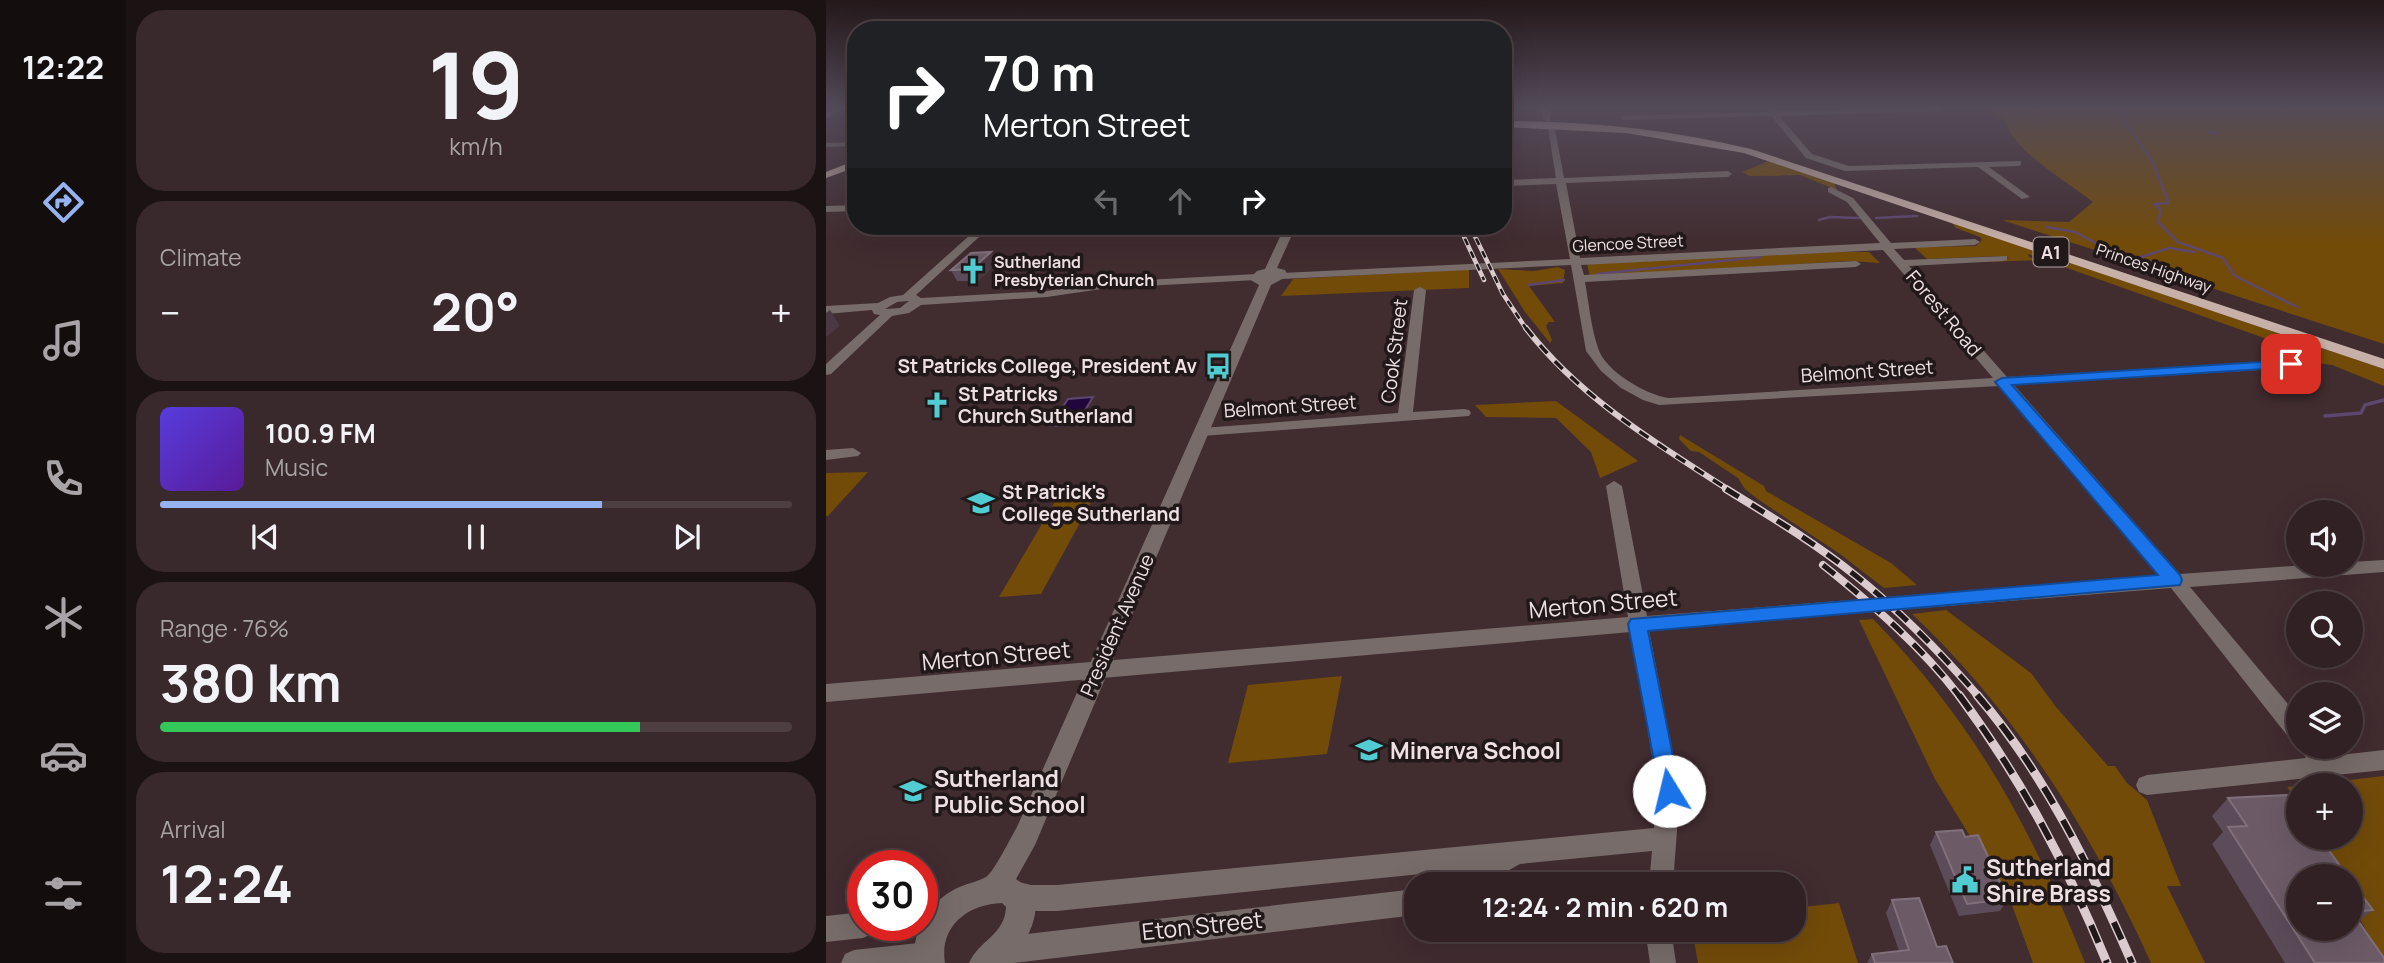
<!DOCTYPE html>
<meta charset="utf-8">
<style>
body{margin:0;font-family:Manrope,sans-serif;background:#39292c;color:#f1f3f6;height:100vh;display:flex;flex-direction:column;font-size:26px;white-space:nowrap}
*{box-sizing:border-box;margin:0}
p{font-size:23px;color:#a8a3a6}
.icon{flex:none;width:38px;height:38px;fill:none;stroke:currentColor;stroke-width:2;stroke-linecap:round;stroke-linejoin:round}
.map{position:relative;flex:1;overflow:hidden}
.drawer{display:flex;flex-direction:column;gap:10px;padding:10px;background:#1b1214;width:700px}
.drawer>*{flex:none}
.top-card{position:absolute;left:21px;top:21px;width:665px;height:214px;border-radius:28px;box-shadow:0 7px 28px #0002,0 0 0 2px #4c3e41;background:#202124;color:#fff;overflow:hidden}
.tools{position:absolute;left:1460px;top:500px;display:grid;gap:14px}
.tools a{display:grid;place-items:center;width:77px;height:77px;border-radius:50%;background:#312124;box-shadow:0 7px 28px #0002,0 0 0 2px #4c3e41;font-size:35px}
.speed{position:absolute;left:21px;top:850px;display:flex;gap:14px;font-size:35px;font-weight:700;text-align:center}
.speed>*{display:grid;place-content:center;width:91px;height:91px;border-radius:50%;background:#312124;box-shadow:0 7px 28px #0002,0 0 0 2px #4c3e41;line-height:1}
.speed .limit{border:10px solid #d22;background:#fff;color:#111}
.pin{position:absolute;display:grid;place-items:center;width:60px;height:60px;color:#fff;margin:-30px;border-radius:14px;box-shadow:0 4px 10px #0006}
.me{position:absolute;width:77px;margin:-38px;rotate:351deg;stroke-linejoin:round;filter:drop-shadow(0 0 5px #0008)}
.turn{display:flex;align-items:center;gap:24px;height:147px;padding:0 21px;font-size:32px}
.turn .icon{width:91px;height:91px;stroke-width:2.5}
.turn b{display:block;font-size:49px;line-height:60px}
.lanes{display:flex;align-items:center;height:66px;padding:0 21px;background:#0003;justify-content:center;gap:35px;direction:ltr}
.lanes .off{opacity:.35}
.big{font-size:52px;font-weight:700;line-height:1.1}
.drawer .tile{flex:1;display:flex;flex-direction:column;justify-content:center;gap:10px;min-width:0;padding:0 24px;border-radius:28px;background:#39292c}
.drawer .dial{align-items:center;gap:0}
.dial b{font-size:91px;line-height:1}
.song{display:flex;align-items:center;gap:21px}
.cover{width:84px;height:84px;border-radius:10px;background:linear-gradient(135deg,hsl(250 70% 55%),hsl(270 70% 35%))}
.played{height:7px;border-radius:4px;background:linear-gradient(90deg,#95b2f1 70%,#4c3e41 70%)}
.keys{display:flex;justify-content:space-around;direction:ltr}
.heat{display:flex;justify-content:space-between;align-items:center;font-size:38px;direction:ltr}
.charge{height:10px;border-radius:5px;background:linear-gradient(90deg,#34c759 76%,#4c3e41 0)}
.trip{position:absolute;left:578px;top:872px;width:402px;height:70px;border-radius:28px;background:#312124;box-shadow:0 7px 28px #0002,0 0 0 2px #4c3e41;font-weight:700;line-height:70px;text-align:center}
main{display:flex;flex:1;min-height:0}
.tabs{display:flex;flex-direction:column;width:126px;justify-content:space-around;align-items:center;background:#140d0e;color:#a8a3a6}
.tabs .icon{width:49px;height:49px}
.tabs .on{color:#95b2f1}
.tabs b{font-size:32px;color:#f1f3f6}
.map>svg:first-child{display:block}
.green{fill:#724b09}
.water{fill:#20063d;stroke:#5e476f;stroke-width:2}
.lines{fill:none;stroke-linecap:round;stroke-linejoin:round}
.stream-far1{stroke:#5e476f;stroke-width:2.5}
.stream{stroke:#5e476f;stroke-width:3.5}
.minor{fill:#776c69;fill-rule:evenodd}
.tertiary{fill:#776c69;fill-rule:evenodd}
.primary{fill:#baa49d;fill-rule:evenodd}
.trunk{fill:#c7b0a8;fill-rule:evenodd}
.rail-far3-casing{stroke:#dbcbce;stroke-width:4.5}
.rail-far2-casing{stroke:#dbcbce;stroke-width:6}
.rail-far1-casing{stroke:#dbcbce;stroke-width:8}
.rail-casing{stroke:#dbcbce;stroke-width:9}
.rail-far3{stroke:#211819;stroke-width:2.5;stroke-dasharray:7;stroke-linecap:butt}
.rail-far2{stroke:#211819;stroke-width:3.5;stroke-dasharray:11;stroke-linecap:butt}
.rail-far1{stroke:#211819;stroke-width:5;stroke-dasharray:15;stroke-linecap:butt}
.rail{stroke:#211819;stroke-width:6;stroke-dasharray:19;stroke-linecap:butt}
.wall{fill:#5c4b58}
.shaded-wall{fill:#4b3842}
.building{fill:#6c5b67;stroke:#80707b;stroke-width:2}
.route{fill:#1a73e8;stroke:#114b97;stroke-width:2}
.labels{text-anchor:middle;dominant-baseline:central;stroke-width:7;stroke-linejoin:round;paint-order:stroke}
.far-street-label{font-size:16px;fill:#efe0e3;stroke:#211819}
.far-poi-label{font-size:16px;font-weight:bold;fill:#efe0e3;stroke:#211819;text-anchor:start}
.shield{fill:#211819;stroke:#b1a4a6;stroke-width:2}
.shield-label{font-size:18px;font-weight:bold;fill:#efe0e3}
.street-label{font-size:19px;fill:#efe0e3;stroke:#211819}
.poi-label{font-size:19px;font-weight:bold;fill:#efe0e3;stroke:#211819;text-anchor:start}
.near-street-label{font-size:23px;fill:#efe0e3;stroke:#211819}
.near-poi-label{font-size:23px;font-weight:bold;fill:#efe0e3;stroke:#211819;text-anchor:start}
</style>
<main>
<nav class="tabs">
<b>12:22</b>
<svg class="icon on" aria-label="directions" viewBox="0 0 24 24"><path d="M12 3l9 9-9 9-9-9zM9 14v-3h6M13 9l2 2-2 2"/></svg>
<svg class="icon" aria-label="music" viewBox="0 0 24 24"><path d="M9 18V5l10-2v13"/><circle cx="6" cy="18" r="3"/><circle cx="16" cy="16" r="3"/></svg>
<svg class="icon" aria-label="phone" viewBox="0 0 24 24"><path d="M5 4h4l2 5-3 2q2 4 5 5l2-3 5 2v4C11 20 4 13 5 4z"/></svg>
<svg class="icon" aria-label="climate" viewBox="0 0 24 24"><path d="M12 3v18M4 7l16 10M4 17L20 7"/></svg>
<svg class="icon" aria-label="car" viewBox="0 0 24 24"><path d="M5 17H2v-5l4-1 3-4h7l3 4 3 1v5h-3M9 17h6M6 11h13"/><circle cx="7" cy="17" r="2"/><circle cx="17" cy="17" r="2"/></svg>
<svg class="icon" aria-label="filters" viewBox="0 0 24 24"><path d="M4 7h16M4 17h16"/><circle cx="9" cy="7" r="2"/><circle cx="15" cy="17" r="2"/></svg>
</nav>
<section class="drawer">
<div class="tile dial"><b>19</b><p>km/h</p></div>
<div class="tile"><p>Climate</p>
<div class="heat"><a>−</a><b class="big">20°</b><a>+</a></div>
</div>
<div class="tile">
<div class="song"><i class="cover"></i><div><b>100.9 FM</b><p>Music</p></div></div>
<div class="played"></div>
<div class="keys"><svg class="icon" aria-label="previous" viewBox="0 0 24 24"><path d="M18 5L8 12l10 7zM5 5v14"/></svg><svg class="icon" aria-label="pause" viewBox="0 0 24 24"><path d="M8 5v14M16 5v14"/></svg><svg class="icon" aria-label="next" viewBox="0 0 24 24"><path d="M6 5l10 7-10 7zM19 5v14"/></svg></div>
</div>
<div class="tile"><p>Range · 76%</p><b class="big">380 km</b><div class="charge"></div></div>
<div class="tile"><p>Arrival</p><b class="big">12:24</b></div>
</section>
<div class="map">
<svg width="1558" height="963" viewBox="0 0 1558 963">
<rect width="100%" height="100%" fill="#412c30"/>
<g class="green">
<path d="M 1131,108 L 1558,108 L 1558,344 L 1176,220 L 1243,222 L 1267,202 C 1242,182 1187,151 1179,121 L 1162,110 L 1135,110 Z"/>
<path d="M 943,161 L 1008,183 L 1011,190 L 974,175 L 924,176 L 916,172 Z"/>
<path d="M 1125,222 L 1558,369 L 1558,386 L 1506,365 L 1482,362 L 1471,353 L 1475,351 L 1202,254 L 1203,257 L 1213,260 L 1161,262 L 1163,260 L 1184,258 L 1175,256 L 1101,259 L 1088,247 L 1150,246 L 1156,240 L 1154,237 L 1130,228 Z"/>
<path d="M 993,252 L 1043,252 L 1054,263 L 1022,261 L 764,277 L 761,264 Z"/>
<path d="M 732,267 L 739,270 L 737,283 L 703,286 L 729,322 L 723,322 L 720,326 L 726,340 L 724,343 L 699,312 L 672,269 L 708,271 Z"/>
<path d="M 643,269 L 643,288 L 455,296 L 467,279 Z"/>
<path d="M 730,401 L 812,461 L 774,478 L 765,452 L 730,418 L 660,417 L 649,405 Z"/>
<path d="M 854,435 L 938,486 L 940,491 L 1065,563 L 1091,585 L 1058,588 L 1014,554 L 933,500 L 919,489 L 912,478 L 873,452 L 865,451 L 853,439 Z"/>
<path d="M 42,472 L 2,516 L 0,516 L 0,473 Z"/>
<path d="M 268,497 L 215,594 L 173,597 L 230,500 Z"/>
<path d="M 1120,610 L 1205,673 L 1230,707 L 1282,766 L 1289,766 L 1301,783 L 1321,800 L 1355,886 L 1341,886 L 1379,963 L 1325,963 C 1267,834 1190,712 1086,614 Z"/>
<path d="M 1047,619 C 1149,723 1206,829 1259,963 L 1207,963 L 1186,905 L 1109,779 L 1033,620 Z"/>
<path d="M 516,676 L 501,754 L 402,763 L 422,685 Z"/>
<path d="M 1558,776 L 1558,963 L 1524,901 L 1524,877 L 1512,877 L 1491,838 L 1524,838 L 1524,786 L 1472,786 L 1472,802 L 1461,787 Z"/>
<path d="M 1013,903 L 1032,963 L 872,963 L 866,929 L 968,929 L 968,908 Z"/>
</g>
<path class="water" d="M 267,397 L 250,425 L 224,426 L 242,399 Z"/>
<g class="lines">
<g class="stream-far1">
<path d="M 1296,108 L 1299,123 L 1326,161 L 1343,203 L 1328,204 L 1335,210 L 1332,222 L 1352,242 L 1397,258 L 1409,276 L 1471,307"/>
<path d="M 1383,132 L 1391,133"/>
<path d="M 1050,218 L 1091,216"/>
<path d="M 993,220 L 1004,217 L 1033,218"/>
<path d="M 1221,227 L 1249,232 L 1292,255 L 1312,258 L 1343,248 L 1368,252"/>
<path d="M 771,274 L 934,257"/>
<path d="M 702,285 L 738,280"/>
</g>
<path class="stream" d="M 1499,416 L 1535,413 L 1539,405 L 1558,400"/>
<g class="minor">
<path d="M 10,108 L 19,108 L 0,118 L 0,113 Z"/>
<path d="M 716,108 L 724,108 L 724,122 L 717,120 Z"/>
<path d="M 944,108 L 949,111 L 1117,108 L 1114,111 L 953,116 L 986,154 L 1023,166 L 1195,161 L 1195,165 L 1192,166 L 1163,167 L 1204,197 L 1196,199 L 1152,167 L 1019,171 L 980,158 L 945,116 L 797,120 L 793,118 L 797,116 L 941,112 L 941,108 Z"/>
<path d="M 721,122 L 728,124 L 738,178 L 902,171 L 906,174 L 902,177 L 740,183 L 754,258 L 1054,243 L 1021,202 L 1002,192 L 1002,188 L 1005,187 L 1027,198 L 1065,243 L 1149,239 L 1154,242 L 1149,245 L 1068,249 L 1078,260 L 1181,256 L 1181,260 L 1177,261 L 1083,266 L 1181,377 L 1470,361 L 1472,364 L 1465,368 L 1188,385 L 1354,574 L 1480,565 L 1524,565 L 1524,562 L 1558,560 L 1558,572 L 1364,587 L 1472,716 L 1472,741 L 1464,739 L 1345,588 L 823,630 L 854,791 L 847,884 L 823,884 L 826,851 L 694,864 L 658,884 L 606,884 L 605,873 L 231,911 L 205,911 L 180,902 L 177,893 L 180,884 L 189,881 L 205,885 L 231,885 L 828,828 L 832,791 L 805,632 L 0,702 L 0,684 L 802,617 L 780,486 L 788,481 L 796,486 L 821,616 L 1334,576 L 1173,386 L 833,405 L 817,400 L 795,388 L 775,371 L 760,351 L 745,265 L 456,279 L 450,276 L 456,273 L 744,259 L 730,184 L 677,186 L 677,180 L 730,178 ZM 1057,250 L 1167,378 L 843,398 C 820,395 779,371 772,348 C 765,327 763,304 759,282 L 1030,267 L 1035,264 L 1030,261 L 758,275 L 755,265 Z"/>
<path d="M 29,142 L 29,146 L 0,147 L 0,143 Z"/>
<path d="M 30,205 L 30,211 L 0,212 L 0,206 Z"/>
<path d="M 154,226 L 165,226 L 90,295 L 95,298 L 221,291 L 282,282 L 430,274 L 436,277 L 430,280 L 282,288 L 221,297 L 95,305 L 83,313 L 66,316 L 5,374 L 0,375 L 0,364 L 54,315 L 48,314 L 46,310 L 0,314 L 0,306 L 52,303 L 64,297 L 77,295 ZM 83,301 L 74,308 L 59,309 L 71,302 Z"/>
<path d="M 594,287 L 600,290 L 587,412 L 638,409 L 643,410 L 645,413 L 643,416 L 376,436 L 369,432 L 376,428 L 572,413 L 588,290 Z"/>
<path d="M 27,448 L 35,453 L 32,456 L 0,460 L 0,450 Z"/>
<path d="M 1473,747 L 1498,747 L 1505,756 L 1558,750 L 1558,770 L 1321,795 L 1313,792 L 1310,785 L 1313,778 L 1321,775 L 1480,758 Z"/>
<path d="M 590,889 L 590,915 L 187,963 L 167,963 L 163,954 L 167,945 L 192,935 Z"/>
<path d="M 37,912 L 37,926 L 49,926 L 46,934 L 37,938 L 0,942 L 0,916 Z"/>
<path d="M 819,929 L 845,929 L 850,963 L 824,963 Z"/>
<path d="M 101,942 L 110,946 L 114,955 L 111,963 L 15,963 L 19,954 L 28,950 Z"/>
</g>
<path class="tertiary" d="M 459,226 L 470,226 L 451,268 L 459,270 L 462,276 L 445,285 L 209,845 L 190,879 C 194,882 201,886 204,890 C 220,912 197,948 182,963 L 143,963 C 153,940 179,935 180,907 L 176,903 C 141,904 113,927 119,963 L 89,963 C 85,932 101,904 129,889 C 139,884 151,882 160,877 C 168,872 185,837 191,827 L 433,285 L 423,279 L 431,271 L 439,269 Z"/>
<g class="primary">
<path d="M 30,141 L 30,147 L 26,146 L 26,142 Z"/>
<path d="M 30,160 L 30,167 L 0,178 L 0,172 Z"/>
</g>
<path class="trunk" d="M 677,121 C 761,121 843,129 925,149 L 1558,359 L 1558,369 L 918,153 L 800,133 L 677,127 Z"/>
<g class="rail-far3-casing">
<g id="rail-far3">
<path d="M 633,226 L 658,280"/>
<path d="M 644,226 L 677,294 L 701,330"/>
</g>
</g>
<g class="rail-far2-casing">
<path id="rail-far2" d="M 700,328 C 753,397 831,444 903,490"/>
</g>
<g class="rail-far1-casing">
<g id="rail-far1">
<path d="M 900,489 C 944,516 989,543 1030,576 C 1075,612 1115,653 1153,697"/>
<path d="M 997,565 C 1047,605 1095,646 1134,697"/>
</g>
</g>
<g class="rail-casing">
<g id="rail">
<path d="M 1133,695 C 1196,780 1241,865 1281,963"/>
<path d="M 1151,695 C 1219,774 1265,869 1306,963"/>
</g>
</g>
<use href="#rail-far3" class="rail-far3"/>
<use href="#rail-far2" class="rail-far2"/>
<use href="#rail-far1" class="rail-far1"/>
<use href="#rail" class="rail"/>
</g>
<g class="wall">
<path d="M 171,263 L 152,281 L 131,281 L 125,270 Z"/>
<path d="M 1402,798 L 1524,880 L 1547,910 L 1532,921 L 1558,963 L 1459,963 L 1386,844 L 1397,832 L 1386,816 Z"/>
<path d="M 1110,832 L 1139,837 L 1182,899 L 1174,911 L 1133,916 L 1104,845 Z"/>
<path d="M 1066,900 L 1111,947 L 1127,963 L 1041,963 L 1046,954 L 1073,951 L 1060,913 Z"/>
</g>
<g class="shaded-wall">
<path d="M 165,252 L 171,263 L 152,281 L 146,269 Z"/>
<path d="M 4,310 L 14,326 L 0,337 L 0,313 Z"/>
</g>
<g class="building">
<path d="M 165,252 L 146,269 L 125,270 L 145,253 Z"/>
<path d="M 1461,795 L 1472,809 L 1472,838 L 1494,838 L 1522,877 L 1472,877 L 1472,929 L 1524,929 L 1524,880 L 1547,910 L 1526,912 L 1558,958 L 1558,963 L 1489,963 L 1402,827 L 1421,826 L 1402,798 Z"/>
<path d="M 1136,830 L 1139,837 L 1152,835 L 1182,899 L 1141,904 L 1110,832 Z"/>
<path d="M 1093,898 L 1111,947 L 1120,946 L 1127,963 L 1049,963 L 1046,954 L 1083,950 L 1066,900 Z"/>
</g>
<linearGradient id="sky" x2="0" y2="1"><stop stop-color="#24181a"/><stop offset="0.44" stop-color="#544b59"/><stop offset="1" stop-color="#544b59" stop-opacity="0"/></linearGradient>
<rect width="1558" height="243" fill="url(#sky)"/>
<path class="route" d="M 1465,360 L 1471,364 L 1469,367 L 1186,385 L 1354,575 L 1356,580 L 1354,585 L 822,631 L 854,791 L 851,798 L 843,801 L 835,798 L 802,624 L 805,619 L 1332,575 L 1169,382 L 1176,378 Z"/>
<defs>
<g id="church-bare" transform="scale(2.1)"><path d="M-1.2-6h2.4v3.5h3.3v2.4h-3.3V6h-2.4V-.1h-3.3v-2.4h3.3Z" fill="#51ccd2" stroke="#211819" stroke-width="2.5" paint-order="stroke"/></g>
<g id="bus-bare" transform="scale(2.1)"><path d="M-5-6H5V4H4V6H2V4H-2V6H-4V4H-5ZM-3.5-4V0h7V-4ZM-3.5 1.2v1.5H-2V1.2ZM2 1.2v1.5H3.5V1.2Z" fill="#51ccd2" stroke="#211819" stroke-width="2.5" paint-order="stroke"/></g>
<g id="school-bare" transform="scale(2.1)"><path d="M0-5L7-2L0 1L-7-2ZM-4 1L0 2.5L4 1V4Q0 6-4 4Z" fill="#51ccd2" stroke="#211819" stroke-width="2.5" paint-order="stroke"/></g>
<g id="civic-bare" transform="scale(2.1)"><path d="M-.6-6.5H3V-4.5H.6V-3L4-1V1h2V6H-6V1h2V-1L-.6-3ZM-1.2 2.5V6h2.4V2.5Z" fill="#51ccd2" stroke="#211819" stroke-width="2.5" paint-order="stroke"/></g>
</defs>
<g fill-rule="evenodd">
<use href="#church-bare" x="147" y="271"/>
<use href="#bus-bare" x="392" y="366"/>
<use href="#church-bare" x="111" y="405"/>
<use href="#school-bare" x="155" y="503"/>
<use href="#school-bare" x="543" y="750"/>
<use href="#school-bare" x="87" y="791"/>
<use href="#civic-bare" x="1139" y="880"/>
</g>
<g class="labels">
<g class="far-street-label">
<text transform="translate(802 243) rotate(-3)">Glencoe Street</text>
<text transform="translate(1328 268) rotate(19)">Princes Highway</text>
</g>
<g class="far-poi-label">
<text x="168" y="262">Sutherland<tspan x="168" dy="18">Presbyterian Church</tspan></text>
</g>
<rect class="shield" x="1207.5" y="237.5" width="35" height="29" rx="5"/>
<g class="shield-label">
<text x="1225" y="252">A1</text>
</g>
<g class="street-label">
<text transform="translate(1118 313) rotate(50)">Forest Road</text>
<text transform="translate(568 351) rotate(-83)">Cook Street</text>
<text transform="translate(1041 371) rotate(-4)">Belmont Street</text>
<text transform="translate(464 406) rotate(-4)">Belmont Street</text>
<text transform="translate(291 625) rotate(-66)">President Avenue</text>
</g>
<g class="poi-label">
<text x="371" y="366" text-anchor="end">St Patricks College, President Av</text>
<text x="132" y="394">St Patricks<tspan x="132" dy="22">Church Sutherland</tspan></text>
<text x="176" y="492">St Patrick's<tspan x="176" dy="22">College Sutherland</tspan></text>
</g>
<g class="near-street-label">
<text transform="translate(777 603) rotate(-5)">Merton Street</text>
<text transform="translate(170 655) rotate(-5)">Merton Street</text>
<text transform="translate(376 925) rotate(-6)">Eton Street</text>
</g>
<g class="near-poi-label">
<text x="564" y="750">Minerva School</text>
<text x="108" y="778">Sutherland<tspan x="108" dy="26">Public School</tspan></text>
<text x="1160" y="867">Sutherland<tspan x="1160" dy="26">Shire Brass</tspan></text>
</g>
</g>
</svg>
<div class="tools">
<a><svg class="icon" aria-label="sound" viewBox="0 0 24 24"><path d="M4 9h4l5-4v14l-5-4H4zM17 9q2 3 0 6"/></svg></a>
<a><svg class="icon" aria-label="search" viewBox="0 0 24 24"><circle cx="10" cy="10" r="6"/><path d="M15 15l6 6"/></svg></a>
<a><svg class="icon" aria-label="layers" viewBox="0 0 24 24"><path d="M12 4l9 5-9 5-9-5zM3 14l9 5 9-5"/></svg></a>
<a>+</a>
<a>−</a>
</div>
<div class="speed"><div class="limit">30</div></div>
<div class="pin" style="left:1465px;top:364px;background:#d93025"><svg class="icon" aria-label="arrive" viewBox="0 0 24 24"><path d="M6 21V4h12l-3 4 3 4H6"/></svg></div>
<svg class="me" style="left:843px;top:791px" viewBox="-20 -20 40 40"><circle r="19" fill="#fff"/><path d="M0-13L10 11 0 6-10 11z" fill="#1a73e8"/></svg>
<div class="trip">12:24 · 2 min · 620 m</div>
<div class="top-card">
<div class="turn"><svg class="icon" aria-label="right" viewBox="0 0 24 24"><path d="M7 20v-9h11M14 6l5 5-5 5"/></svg><div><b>70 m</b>Merton Street</div></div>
<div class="lanes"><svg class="icon off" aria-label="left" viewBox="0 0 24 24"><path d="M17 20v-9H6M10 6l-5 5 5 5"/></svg><svg class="icon off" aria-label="ahead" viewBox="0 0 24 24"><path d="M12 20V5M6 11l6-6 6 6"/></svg><svg class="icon" aria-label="right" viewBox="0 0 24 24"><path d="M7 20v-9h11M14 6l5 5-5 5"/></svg></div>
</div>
</div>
</main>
